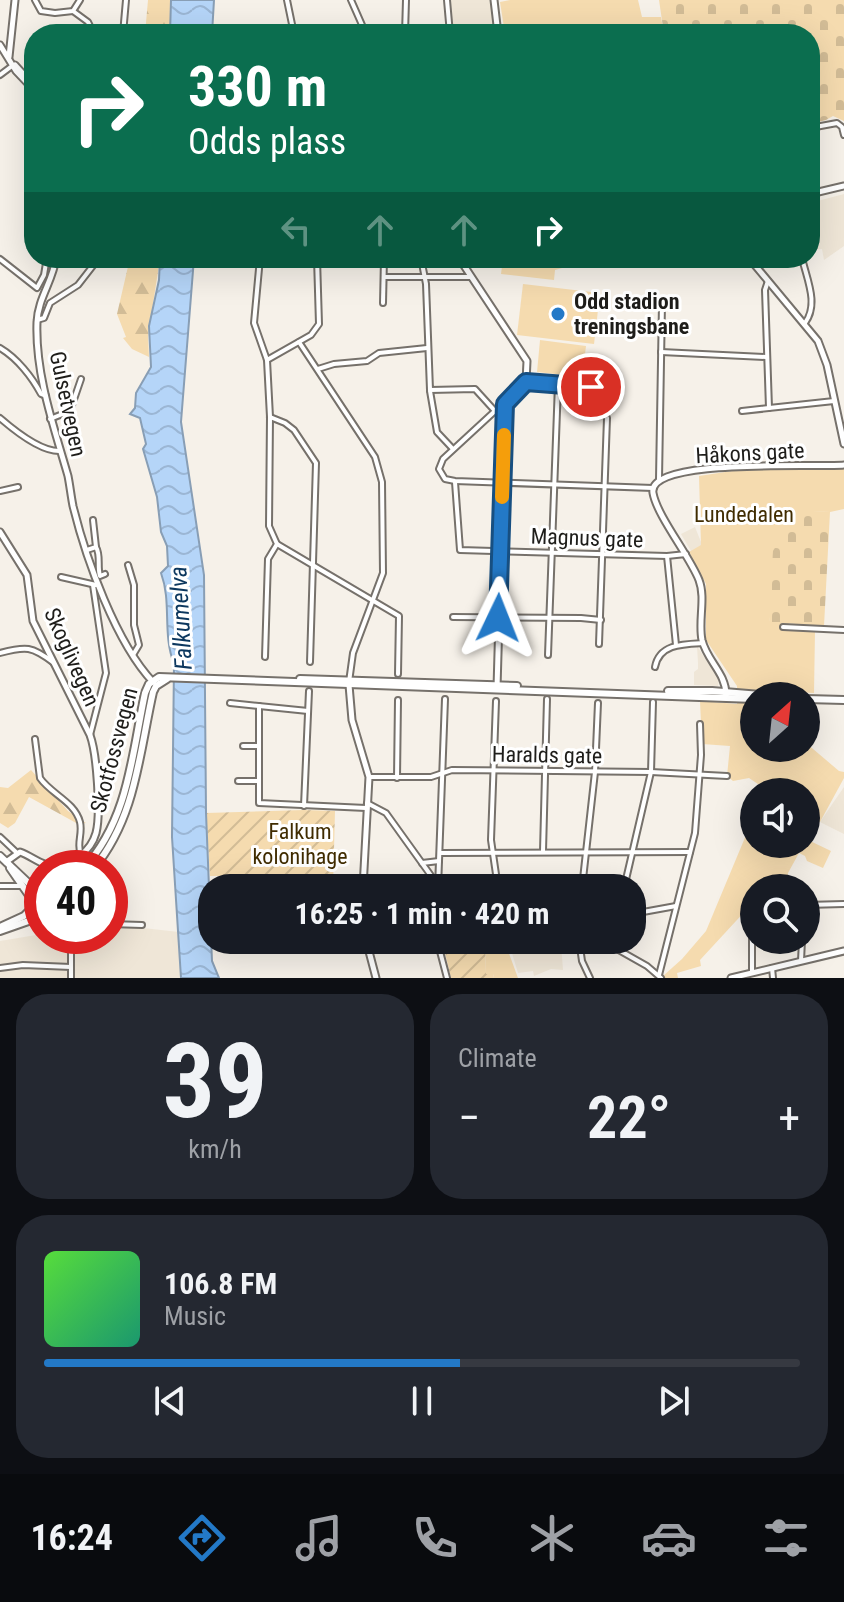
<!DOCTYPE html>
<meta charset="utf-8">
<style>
body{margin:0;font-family:"Roboto Condensed",sans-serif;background:#242831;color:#f1f3f6;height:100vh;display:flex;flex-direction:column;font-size:30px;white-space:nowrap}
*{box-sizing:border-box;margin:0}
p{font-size:26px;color:#9ea1a6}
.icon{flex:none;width:44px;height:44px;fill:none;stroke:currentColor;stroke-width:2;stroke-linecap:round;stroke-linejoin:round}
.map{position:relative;height:978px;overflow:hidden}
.details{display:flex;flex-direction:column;gap:16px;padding:16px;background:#0d0f14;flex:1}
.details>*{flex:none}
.top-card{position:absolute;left:24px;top:24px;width:796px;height:244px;border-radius:32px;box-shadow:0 8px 32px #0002;background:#0b6e4f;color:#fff;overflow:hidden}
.needle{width:52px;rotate:27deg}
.controls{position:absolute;left:740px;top:682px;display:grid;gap:16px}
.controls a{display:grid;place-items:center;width:80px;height:80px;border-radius:50%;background:#171b24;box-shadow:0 8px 32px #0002;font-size:40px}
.speed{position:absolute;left:24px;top:850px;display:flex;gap:16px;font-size:40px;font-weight:700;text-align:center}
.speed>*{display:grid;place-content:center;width:104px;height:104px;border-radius:50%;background:#171b24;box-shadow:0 8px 32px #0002;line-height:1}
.speed .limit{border:12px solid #d22;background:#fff;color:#111}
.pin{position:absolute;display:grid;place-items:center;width:68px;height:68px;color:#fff;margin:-34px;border:4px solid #fff;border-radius:50%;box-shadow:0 2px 8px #0007}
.me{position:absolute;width:88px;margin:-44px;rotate:2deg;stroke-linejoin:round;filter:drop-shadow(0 0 6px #0008)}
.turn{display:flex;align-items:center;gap:28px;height:168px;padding:0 32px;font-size:36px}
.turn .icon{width:104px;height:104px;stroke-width:2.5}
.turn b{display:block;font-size:56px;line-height:68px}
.lanes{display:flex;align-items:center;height:76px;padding:0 32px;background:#0003;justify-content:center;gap:40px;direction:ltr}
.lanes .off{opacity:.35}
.big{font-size:60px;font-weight:700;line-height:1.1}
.details .tile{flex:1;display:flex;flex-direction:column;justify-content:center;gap:12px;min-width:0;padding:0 28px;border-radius:32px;background:#242831}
.details .dial{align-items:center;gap:0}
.dial b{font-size:104px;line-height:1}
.song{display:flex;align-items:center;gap:24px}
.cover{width:96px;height:96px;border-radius:12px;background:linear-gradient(135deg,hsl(110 70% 55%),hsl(160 70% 35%))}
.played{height:8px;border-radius:4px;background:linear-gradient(90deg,#2379c7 55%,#363941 55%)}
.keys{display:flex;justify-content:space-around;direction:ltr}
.heat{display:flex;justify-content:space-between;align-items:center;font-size:44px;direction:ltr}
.details .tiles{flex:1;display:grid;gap:16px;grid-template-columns:1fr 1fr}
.tile:last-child{grid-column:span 2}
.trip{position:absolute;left:198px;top:874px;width:448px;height:80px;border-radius:32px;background:#171b24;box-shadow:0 8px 32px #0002;font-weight:700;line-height:80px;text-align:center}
.dock{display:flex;height:128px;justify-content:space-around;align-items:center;background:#090b0e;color:#9ea1a6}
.dock .icon{width:56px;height:56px}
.dock .on{color:#2379c7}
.dock b{font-size:36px;color:#f1f3f6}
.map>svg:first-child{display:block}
.built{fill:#efe6d7}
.green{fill:#f5dbaf}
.forest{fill:url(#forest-firs)}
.cemetery{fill:url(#cemetery-stones)}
.garden{fill:url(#garden-furrows)}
.water{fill:url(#water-waves);stroke:#889eb5;stroke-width:2}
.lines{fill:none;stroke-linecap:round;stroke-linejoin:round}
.street-casing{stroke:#76716b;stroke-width:8}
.secondary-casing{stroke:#76716b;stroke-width:9}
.primary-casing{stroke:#76716b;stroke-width:10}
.street{stroke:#fff;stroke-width:4}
.secondary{stroke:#fff;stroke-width:5}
.primary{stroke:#fff;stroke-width:6}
.route-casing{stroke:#174f81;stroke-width:20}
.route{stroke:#2379c7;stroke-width:14}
.slow{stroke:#f59e0b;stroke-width:14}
.poi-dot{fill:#2379c7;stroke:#fff;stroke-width:3}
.labels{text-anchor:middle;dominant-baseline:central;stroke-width:6;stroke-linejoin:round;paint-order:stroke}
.poi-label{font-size:22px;font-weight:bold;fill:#1e1d1a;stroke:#fff;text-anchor:start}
.street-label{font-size:22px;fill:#1e1d1a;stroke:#fff}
.park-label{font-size:22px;fill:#402c01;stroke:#fff}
.water-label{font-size:24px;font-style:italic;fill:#0c375e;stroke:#fff}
</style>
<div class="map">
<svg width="844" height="978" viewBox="0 0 844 978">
<defs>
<pattern id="forest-firs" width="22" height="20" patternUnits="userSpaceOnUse" patternTransform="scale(2)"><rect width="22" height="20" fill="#f5dbaf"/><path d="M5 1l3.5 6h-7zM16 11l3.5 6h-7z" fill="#d2bc96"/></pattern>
<pattern id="cemetery-stones" width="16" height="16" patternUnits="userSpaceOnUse" patternTransform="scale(2)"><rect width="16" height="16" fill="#f5dbaf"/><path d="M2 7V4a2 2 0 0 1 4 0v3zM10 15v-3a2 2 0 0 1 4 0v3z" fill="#d2bc96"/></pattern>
<pattern id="garden-furrows" width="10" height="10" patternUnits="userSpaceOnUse" patternTransform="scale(2)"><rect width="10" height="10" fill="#f5dbaf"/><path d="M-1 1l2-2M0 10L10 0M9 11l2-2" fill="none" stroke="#d2bc96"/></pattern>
<pattern id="water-waves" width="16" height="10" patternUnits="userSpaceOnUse" patternTransform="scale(2)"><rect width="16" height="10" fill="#b5d5f8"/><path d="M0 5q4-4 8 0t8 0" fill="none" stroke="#9bb6d4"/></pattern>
</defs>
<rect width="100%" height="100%" fill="#f6f1e9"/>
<g class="built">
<path d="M 447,0 L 494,0 L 499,34 L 450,34 Z"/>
<path d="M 844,194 L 844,246 L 824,260 L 822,249 L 810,250 L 810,203 Z"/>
<path d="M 695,527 L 703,547 L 694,556 L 681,534 Z"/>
<path d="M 697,646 L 719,680 L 718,686 L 694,685 L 694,672 L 698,669 L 698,663 Z"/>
<path d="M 844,787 L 844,834 L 820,822 Z"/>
<path d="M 125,926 L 179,932 L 181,978 L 0,978 L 0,941 L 42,934 L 110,936 L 110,927 Z"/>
<path d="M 508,940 L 558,940 L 561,944 L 563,970 L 551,969 L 534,976 L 533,971 L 518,973 Z"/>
</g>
<g class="green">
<path d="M 510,0 L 638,0 L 642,17 L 661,17 L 664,34 L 505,34 L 500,2 Z"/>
<path d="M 496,258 L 585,258 L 582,265 L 563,263 L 562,268 L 555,270 L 554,280 L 501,274 L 502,266 Z"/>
<path d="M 523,284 L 600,293 L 594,344 L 517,335 Z"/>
<path d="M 540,340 L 586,346 L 582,377 L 537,372 Z"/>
<path d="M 844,465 L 844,509 L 830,512 L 797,511 L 769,621 L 789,623 L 789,630 L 815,631 L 814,693 L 792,692 L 791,696 L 754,696 L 754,748 L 806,748 L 806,743 L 839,771 L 844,772 L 844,778 L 820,822 L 815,823 L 806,839 L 831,851 L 823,868 L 807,861 L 805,856 L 799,853 L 788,873 L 786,888 L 754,888 L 754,906 L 748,908 L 700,960 L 701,966 L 677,973 L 678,978 L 665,978 L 663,976 L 682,959 L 706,931 L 754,816 L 754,844 L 806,844 L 806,792 L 763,792 L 764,788 L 749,778 L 733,781 L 727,776 L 730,746 L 702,744 L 700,701 L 737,704 L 737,686 L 706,640 L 706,584 L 689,552 L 701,545 L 699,476 L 732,471 Z"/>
<path d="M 485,940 L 504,940 L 518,978 L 494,978 L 493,974 L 486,975 Z"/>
</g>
<g class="forest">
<path d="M 148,0 L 174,0 L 169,34 L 145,34 Z"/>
<path d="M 130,258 L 160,258 L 148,337 L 149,357 L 132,349 L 123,338 L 126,337 L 117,314 Z"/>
<path d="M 31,770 L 68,811 L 86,823 L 78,824 L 29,797 L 15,823 L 8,828 L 0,823 L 0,787 L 8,788 Z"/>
</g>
<g class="cemetery">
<path d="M 659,0 L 844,0 L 844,121 L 833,116 L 826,120 L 810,124 L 810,34 L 664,34 Z"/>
<path d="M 797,510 L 830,512 L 824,626 L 769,622 L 773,551 Z"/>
</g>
<g class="garden">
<path d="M 304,810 L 335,811 L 333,888 L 301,888 L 289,883 L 288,875 L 210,876 L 206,813 Z"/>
<path d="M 442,940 L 485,940 L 486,974 L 493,974 L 494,978 L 451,978 Z"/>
</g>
<g class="water">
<path d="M 171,0 L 214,0 L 212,34 L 170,34 Z"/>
<path d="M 160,258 L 194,258 L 181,422 L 204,575 L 206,813 L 212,961 L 219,978 L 181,978 L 172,837 L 174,664 C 162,633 172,603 161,573 L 168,566 L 167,546 L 161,532 L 157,497 L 143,449 L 146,444 L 140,418 L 130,414 L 135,408 L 136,393 L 151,367 L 149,326 L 159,280 Z"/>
</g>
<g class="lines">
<g class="street-casing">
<g id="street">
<path d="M 35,0 L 41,11 L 55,13 L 73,11 L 80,0"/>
<path d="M 287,0 L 294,34"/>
<path d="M 351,0 L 366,34"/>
<path d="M 447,0 L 450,34"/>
<path d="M 73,11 L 88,22 L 94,34"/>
<path d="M 123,34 L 126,0"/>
<path d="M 405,34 L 406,0"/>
<path d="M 0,75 L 12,66"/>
<path d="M 810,128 L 837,123 L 842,127 L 844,135"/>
<path d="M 260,258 L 254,323 L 267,360 L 270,417 L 269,526 L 277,544 L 268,559 L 265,657"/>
<path d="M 421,258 L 426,284 L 430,390 L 475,389 L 495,411"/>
<path d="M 802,258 C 807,280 819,304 805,323"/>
<path d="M 0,259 L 37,288 L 44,275 L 46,263 L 55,265"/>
<path d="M 384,277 L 471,277"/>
<path d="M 768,281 L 765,290 L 769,408"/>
<path d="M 383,303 L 384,258"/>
<path d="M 37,320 L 44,318 L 50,303 L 78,285 L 99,258"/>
<path d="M 299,342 L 375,457 L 382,482 L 383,573 L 353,653 L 349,682"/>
<path d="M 0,348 C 17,358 32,377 41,394 L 46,396"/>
<path d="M 661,352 L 766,357"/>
<path d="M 267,360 L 311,335 L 319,324 L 317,258"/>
<path d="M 318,369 L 334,364 L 367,361 L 379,353 L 427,348"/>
<path d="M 526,382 L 591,387 L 607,418 L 599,644"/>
<path d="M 430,391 L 437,432 L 453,449"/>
<path d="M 505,411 L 495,411 L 443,459 L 439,469 L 445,479 L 455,481 L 653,488"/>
<path d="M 742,411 L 834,401"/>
<path d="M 270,417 L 285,423 L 294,430 L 316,463 L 310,662"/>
<path d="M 0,418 C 15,431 40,451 59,451"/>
<path d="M 50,419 L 70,411 L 81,379"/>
<path d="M 659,479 L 662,303"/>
<path d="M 455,482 L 460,550 L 667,556 L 686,554"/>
<path d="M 0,491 L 18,487"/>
<path d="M 277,544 L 399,616 L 398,674"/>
<path d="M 96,547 C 101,555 97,566 100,576 L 105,574"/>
<path d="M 87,550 L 96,547 L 93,520"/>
<path d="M 667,556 L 676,645"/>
<path d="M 128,565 L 134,585 L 134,625 L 139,645 L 133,655"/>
<path d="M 61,577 L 96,585"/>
<path d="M 453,617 L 581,618 L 601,620"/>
<path d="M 783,627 L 844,630"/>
<path d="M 0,653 C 26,646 32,646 54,663"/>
<path d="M 548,655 L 558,384"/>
<path d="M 655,667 C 659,644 683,644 703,643"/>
<path d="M 496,701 L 491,840 L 498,888"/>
<path d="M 230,703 L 308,711"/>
<path d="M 259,706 L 259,803 L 366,808"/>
<path d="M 90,735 L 106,673 L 93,585"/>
<path d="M 35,739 L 40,778 C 51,794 75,802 80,822 C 83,834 76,844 81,855"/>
<path d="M 243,746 L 259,746"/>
<path d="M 369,777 L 431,777 L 452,770 L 651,772 L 727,776"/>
<path d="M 397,778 L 398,700"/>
<path d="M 238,781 L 259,781"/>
<path d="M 367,803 L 386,813 L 437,884"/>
<path d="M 304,806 L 309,691"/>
<path d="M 0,837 L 17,853"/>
<path d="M 543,851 L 547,699"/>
<path d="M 441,853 L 690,852"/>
<path d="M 422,863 L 439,861"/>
<path d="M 0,886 L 21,886"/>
<path d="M 438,888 L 445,699"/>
<path d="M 582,888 L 595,772 L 598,703"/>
<path d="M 624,888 L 651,772 L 653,702"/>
<path d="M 806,905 L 844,904"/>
<path d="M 632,914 L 676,906"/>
<path d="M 110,924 L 142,925"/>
<path d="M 437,940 L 447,978"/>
<path d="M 579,940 L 582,961 L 590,978"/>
<path d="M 601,940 L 647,966 L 661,978"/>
<circle cx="567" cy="945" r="4.5"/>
<path d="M 801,961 L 802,940"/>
<path d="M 0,968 L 23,965 L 71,967"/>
<path d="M 772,968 L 773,978"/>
<path d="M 752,973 L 752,916 L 754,909"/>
<path d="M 659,975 L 695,833 L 701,755 L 700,724"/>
<path d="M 71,978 L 71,936"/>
</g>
</g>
<g class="secondary-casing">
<g id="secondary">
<path d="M 494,0 L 498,34"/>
<path d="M 0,45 L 16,71 L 34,90"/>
<path d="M 9,57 L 15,0"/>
<path d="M 15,65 L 34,86"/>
<path d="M 810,194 L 844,186"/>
<path d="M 56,258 C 53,281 38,298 37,322 C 35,374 54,427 68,476 C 70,486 71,496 73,506 C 86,559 116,643 153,682"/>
<path d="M 459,258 L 527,361 L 526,382 L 508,399 L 505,411 L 497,688"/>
<path d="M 749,258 L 818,341 L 827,365 L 844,444"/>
<path d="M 0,532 L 27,575 L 33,621 L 90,735 C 97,754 101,814 96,833 C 91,851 72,866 54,866 C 41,866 32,856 20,852 L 6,862"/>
<path d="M 349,685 L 352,720 L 369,777 L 363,888"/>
<path d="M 726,695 C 726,673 707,661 702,640 C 698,621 706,598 699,580 C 689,555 657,516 653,493 C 647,457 819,468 844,465"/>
<path d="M 366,940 L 376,978"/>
<path d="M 731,978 L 844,951"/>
</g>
</g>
<g class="primary-casing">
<g id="primary">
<path d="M 300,679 L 517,686"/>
<path d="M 668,691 L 712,691 L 772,696"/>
<path d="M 806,699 L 844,700"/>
<path d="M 0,856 L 40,894"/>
<path d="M 10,868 L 33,901"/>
<path d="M 84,868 C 129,819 132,754 145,693 L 149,684 L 159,677 L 754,699"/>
<path d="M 94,868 C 136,817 139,754 153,692 L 156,686 L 167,679"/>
<path d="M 0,927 L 24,916 L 32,908"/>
<path d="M 0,931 L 40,917"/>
</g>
</g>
<use href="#street" class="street"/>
<use href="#secondary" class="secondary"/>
<use href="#primary" class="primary"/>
</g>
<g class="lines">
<g class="route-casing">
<path id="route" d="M 498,618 L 505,404 L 526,382 L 591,387"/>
</g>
<use href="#route" class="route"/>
<path class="slow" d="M 502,497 L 504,435"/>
</g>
<circle class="poi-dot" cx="558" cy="314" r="8"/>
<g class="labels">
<g class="poi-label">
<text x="574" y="301">Odd stadion<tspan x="574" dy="25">treningsbane</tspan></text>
</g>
<g class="street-label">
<text transform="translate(68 404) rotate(78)">Gulsetvegen</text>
<text transform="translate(750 453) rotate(-3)">Håkons gate</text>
<text transform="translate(587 538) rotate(2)">Magnus gate</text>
<text transform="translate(72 657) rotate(66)">Skoglivegen</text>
<text transform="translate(114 750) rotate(-75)">Skotfossvegen</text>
<text transform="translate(547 755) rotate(1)">Haralds gate</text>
</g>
<g class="park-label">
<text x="744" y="514">Lundedalen</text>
<text x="300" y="831">Falkum<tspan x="300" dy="25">kolonihage</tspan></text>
</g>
<g class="water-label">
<text transform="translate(181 618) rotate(-93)">Falkumelva</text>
</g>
</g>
</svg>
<div class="controls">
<a><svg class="needle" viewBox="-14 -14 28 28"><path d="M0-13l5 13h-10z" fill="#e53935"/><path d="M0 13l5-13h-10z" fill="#9ea1a6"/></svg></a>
<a><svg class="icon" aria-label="sound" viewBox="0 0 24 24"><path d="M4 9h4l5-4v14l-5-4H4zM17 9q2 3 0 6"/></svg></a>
<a><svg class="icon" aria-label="search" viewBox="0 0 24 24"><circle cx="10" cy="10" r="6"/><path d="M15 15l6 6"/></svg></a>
</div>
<div class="speed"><div class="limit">40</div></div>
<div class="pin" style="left:591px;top:387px;background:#d93025"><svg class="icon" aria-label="arrive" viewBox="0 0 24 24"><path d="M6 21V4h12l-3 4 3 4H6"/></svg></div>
<svg class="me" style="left:498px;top:618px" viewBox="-20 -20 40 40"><path d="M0-17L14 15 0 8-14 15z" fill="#2379c7" stroke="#fff" stroke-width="4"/></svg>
<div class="trip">16:25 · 1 min · 420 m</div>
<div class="top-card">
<div class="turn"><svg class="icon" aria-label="right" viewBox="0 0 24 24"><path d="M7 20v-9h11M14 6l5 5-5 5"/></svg><div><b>330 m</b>Odds plass</div></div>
<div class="lanes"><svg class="icon off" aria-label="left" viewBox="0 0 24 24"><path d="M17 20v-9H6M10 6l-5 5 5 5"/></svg><svg class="icon off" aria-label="ahead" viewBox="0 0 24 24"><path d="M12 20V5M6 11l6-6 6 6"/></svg><svg class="icon off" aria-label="ahead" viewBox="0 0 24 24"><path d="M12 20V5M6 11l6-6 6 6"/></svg><svg class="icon" aria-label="right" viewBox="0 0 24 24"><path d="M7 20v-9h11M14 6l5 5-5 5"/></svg></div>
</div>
</div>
<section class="details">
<div class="tiles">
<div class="tile dial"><b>39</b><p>km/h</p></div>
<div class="tile"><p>Climate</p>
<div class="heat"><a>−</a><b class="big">22°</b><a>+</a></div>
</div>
<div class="tile">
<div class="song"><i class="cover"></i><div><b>106.8 FM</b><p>Music</p></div></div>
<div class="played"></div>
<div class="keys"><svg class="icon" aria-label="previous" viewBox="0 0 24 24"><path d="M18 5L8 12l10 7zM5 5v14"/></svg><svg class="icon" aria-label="pause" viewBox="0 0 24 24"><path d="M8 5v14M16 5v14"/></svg><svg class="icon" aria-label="next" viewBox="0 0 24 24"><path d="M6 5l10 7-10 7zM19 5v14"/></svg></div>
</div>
</div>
</section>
<nav class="dock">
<b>16:24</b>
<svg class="icon on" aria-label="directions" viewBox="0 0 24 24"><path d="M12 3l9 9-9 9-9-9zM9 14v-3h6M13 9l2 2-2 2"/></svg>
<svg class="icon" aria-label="music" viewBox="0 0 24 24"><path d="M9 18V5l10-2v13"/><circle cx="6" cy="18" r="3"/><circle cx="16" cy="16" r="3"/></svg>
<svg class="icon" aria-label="phone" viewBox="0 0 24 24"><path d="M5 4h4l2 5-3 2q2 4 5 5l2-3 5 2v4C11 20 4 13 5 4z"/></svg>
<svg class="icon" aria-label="climate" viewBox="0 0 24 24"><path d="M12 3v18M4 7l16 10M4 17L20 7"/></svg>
<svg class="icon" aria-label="car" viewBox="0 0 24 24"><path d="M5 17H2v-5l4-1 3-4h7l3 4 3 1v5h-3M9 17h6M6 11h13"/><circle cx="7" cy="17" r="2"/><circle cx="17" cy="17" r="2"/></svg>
<svg class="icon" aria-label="filters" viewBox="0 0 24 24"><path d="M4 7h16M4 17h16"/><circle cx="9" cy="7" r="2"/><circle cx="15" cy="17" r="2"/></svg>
</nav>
